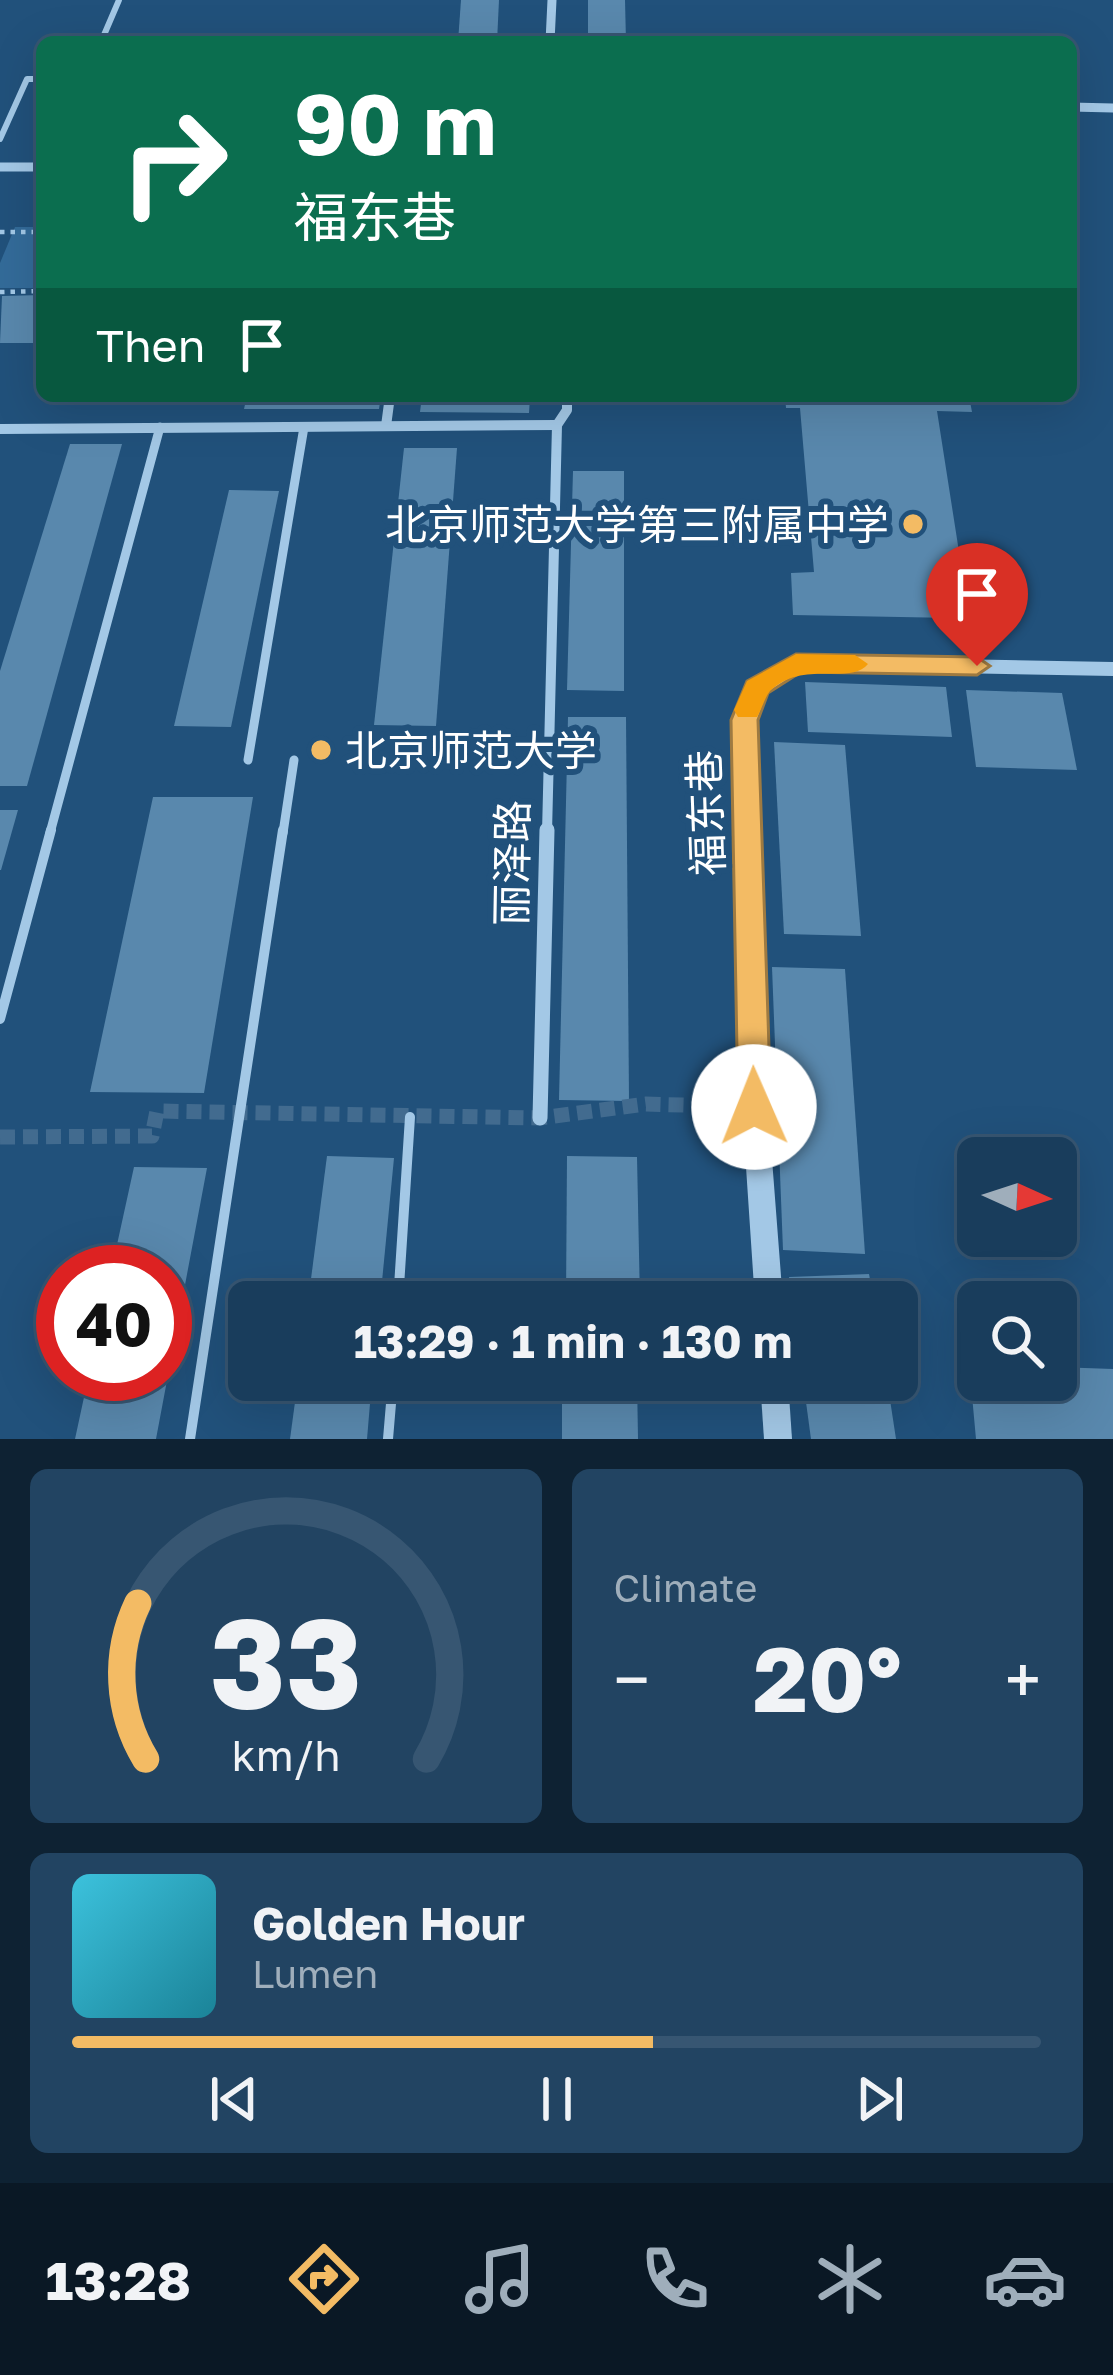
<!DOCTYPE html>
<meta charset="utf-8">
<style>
body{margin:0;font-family:"Golos Text","Noto Sans SC",sans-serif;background:#224462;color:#f1f3f6;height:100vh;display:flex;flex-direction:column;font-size:45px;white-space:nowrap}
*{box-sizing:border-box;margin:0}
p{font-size:39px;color:#9faebb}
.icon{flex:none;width:66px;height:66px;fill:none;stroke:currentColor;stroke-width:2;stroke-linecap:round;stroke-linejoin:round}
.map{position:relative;height:1439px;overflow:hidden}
.sheet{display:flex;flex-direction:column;gap:30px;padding:30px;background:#0e2233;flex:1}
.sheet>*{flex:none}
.guide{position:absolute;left:36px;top:36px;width:1041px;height:366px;border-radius:18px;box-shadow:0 12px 48px #0002,0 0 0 3px #375672;background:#0b6e4f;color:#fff;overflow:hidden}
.needle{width:78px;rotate:93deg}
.fabs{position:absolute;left:957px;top:1137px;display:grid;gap:24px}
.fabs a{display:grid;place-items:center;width:120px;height:120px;border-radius:18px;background:#193d5c;box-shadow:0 12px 48px #0002,0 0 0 3px #375672;font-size:60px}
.speed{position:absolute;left:36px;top:1245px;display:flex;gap:24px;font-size:60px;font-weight:700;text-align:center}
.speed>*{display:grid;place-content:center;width:156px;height:156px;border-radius:50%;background:#193d5c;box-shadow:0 12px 48px #0002,0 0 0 3px #375672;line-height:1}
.speed .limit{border:18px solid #d22;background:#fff;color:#111}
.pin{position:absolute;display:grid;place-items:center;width:102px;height:102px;color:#fff;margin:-123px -51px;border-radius:50% 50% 50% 0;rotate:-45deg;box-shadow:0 0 12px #0007}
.pin .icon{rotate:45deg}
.me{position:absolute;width:132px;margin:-66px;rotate:359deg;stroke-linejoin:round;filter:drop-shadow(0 0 9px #0008)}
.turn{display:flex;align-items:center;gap:42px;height:252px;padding:0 60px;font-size:54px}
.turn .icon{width:156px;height:156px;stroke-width:2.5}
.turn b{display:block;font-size:84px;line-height:102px}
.then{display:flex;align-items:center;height:114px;padding:0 60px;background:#0003;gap:24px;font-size:45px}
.big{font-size:90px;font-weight:700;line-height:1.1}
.sheet .card{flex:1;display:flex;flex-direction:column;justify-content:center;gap:18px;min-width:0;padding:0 42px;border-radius:18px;background:#224462}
.sheet .dial{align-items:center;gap:0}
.dial svg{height:312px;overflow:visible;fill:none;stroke:#375672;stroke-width:7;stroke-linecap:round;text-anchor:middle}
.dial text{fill:#f1f3f6;stroke:none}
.song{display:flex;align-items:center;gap:36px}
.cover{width:144px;height:144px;border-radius:18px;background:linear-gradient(135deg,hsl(190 70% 55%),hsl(190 70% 35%))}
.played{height:12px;border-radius:6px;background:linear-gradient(90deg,#f3bb64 60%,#375672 60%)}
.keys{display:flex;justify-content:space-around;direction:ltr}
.heat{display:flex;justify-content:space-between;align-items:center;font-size:66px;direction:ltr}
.sheet .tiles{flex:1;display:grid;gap:30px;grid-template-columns:1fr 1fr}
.card:last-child{grid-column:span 2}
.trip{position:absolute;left:228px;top:1281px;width:690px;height:120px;border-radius:18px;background:#193d5c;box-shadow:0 12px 48px #0002,0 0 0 3px #375672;font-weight:700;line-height:120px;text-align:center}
.tabs{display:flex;height:192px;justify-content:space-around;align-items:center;background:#0a1825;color:#9faebb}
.tabs .icon{width:84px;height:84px}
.tabs .active{color:#f3bb64}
.tabs b{font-size:54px;color:#f1f3f6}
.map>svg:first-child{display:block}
.green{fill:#336b99}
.building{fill:#5988ad}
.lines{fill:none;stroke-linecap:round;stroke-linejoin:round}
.minor-tunnel{stroke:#426b8f;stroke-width:15;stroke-dasharray:15 8;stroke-linecap:butt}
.path{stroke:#a3c8e6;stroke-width:4.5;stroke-dasharray:4.5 6;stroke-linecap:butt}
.service-far2{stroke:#a3c8e6;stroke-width:6}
.service-far1{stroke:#a3c8e6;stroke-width:9}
.service{stroke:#a3c8e6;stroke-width:10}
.minor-far2{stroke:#a3c8e6;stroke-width:9}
.minor-far1{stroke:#a3c8e6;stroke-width:10}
.minor{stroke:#a3c8e6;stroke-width:15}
.tertiary{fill:#a3c8e6;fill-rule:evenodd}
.route{fill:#f3bb64;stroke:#9e7a41;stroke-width:3}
.slow{fill:#f59e0b}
.poi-dot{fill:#f3bb64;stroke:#21517b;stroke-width:4.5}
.labels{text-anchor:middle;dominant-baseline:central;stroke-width:12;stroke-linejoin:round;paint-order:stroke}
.poi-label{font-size:42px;fill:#fff;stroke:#21517b;text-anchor:end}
.street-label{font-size:42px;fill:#fff;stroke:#21517b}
</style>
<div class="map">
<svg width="1113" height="1439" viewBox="0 0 1113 1439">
<rect width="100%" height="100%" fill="#21517b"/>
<path class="green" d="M 15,227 L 42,227 L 42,288 L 0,288 L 0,263 Z"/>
<g class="building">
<path d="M 461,0 L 499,0 L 497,42 L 458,42 Z"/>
<path d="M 588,0 L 625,0 L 626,42 L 588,42 Z"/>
<path d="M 42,295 L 42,323 L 36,343 L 0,343 L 2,296 Z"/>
<path d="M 247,396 L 381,396 L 379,409 L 244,409 Z"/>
<path d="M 422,396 L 530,396 L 529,413 L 420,412 Z"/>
<path d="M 785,396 L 969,396 L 972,412 L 937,411 L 962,571 L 996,572 L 1007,619 L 793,615 L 791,573 L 814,572 L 800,408 L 786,408 Z"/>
<path d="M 70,444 L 122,444 L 27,786 L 0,786 L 0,671 Z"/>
<path d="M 404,448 L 457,448 L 436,726 L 374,725 Z"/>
<path d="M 573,471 L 624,471 L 624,691 L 567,690 Z"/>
<path d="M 229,490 L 279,491 L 231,727 L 174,726 Z"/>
<path d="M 805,682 L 946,687 L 952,737 L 808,732 Z"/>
<path d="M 966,690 L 1062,693 L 1077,770 L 976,767 Z"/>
<path d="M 568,717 L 626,717 L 629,1101 L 559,1100 Z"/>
<path d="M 774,742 L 845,745 L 861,936 L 784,934 Z"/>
<path d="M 153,797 L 253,797 L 204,1093 L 90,1092 Z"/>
<path d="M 0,810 L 18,810 L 1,870 L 0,870 Z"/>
<path d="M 772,967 L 845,969 L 865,1254 L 783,1250 Z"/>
<path d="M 327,1156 L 394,1158 L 380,1302 L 308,1302 Z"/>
<path d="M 567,1156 L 637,1157 L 640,1302 L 566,1302 Z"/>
<path d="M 134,1167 L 207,1168 L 156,1439 L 75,1439 L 89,1374 L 165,1374 L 165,1272 L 111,1272 Z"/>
<path d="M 869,1274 L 874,1302 L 792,1302 L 789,1277 Z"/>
<path d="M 969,1363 L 978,1364 L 978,1380 L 1056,1380 L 1056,1367 L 1113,1369 L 1113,1439 L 976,1439 Z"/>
<path d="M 298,1380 L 372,1380 L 367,1439 L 290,1439 Z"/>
<path d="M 562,1380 L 637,1380 L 638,1439 L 562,1439 Z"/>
<path d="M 803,1380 L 887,1380 L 896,1439 L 811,1439 Z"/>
</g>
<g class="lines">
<path class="minor-tunnel" d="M 0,1137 L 152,1136 L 157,1111 L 540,1118 L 646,1104 L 753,1107"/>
<g class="path">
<path d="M 0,232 L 42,232"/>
<path d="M 0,292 L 42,291"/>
</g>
<g class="service-far2">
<path d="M 101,42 L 119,0"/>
<path d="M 0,139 L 27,79 L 42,79"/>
</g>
<g class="service-far1">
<path d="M 248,760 L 304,427"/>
<path d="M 50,833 L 160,427"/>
<path d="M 283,833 L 294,760"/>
</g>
<g class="service">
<path d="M 0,1019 L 51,830"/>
<path d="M 398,1302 L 410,1117"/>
<path d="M 190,1439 L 283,830"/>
<path d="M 388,1439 L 393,1380"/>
</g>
<g class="minor-far2">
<path d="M 550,42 L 552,0"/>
<path d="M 1071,107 L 1113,108"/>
<path d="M 0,167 L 42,167"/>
</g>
<g class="minor-far1">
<path d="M 386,426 L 390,396"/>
<path d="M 0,429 L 557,425"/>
<path d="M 547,833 L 557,425 L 567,410 L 567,396"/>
</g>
<path class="minor" d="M 540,1118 L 547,830"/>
<g class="tertiary">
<path d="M 796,656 L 1113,662 L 1113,676 L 800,670 L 765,692 L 755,720 L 768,1107 L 783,1302 L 755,1302 L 742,1107 L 733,720 L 749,683 Z"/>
<path d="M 760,1380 L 788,1380 L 792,1439 L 764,1439 Z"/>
</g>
</g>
<path class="route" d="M 796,654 L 977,657 L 990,666 L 977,675 L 801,672 L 768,693 L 758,720 L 771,1107 L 766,1117 L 754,1121 L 743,1117 L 738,1107 L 731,720 L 747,681 Z"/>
<path class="slow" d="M 796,654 L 855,655 L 868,664 C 850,686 803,659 770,691 C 765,697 762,709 757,717 L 738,717 L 734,710 L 747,681 Z"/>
<g class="poi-dot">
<circle cx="913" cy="524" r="12"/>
<circle cx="321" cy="750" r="12"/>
</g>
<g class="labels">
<g class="poi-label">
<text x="889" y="524">北京师范大学第三附属中学</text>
<text x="345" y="750" text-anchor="start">北京师范大学</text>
</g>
<g class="street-label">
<text transform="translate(705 813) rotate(-92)">福东巷</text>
<text transform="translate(511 863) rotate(-89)">丽泽路</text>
</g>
</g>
</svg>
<div class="fabs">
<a><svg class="needle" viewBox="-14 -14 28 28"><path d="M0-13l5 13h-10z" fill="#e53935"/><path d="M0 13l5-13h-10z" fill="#9faebb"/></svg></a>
<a><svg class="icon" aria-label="search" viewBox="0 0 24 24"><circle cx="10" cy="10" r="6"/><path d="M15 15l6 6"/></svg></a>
</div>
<div class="speed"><div class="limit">40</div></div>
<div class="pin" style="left:977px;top:666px;background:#d93025"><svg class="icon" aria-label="arrive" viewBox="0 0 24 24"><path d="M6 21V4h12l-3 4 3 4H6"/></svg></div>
<svg class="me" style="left:754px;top:1107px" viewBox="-20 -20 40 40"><circle r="19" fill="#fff"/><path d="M0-13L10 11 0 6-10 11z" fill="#f3bb64"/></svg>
<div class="trip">13:29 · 1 min · 130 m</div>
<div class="guide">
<div class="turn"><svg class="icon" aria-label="right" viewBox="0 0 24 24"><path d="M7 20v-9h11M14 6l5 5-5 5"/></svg><div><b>90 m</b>福东巷</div></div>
<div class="then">Then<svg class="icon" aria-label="arrive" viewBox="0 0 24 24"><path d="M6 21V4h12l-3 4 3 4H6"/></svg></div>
</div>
</div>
<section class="sheet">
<div class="tiles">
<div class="card dial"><svg viewBox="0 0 100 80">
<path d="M14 69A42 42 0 1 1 86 69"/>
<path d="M14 69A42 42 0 0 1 12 29" stroke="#f3bb64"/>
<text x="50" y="56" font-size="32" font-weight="700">33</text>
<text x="50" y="72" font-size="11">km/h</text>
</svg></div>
<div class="card"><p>Climate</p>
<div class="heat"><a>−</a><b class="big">20°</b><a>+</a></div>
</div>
<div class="card">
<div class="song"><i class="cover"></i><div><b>Golden Hour</b><p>Lumen</p></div></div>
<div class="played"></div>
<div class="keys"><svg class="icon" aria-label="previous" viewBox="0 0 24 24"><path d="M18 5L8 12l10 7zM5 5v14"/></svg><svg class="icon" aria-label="pause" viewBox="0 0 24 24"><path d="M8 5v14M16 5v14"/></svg><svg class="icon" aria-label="next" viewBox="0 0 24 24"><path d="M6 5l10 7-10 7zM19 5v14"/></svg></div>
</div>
</div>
</section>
<nav class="tabs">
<b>13:28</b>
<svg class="icon active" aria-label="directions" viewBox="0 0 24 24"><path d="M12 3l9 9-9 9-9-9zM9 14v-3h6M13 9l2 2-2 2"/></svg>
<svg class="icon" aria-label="music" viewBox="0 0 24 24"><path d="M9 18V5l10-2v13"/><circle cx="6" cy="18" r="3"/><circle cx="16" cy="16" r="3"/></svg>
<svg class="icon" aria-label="phone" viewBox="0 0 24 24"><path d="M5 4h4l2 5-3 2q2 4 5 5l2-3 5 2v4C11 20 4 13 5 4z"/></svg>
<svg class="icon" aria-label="climate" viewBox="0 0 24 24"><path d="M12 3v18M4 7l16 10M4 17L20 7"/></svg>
<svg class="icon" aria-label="car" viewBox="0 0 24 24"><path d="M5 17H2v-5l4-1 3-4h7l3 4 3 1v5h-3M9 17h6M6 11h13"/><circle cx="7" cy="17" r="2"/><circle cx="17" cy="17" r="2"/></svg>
</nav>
